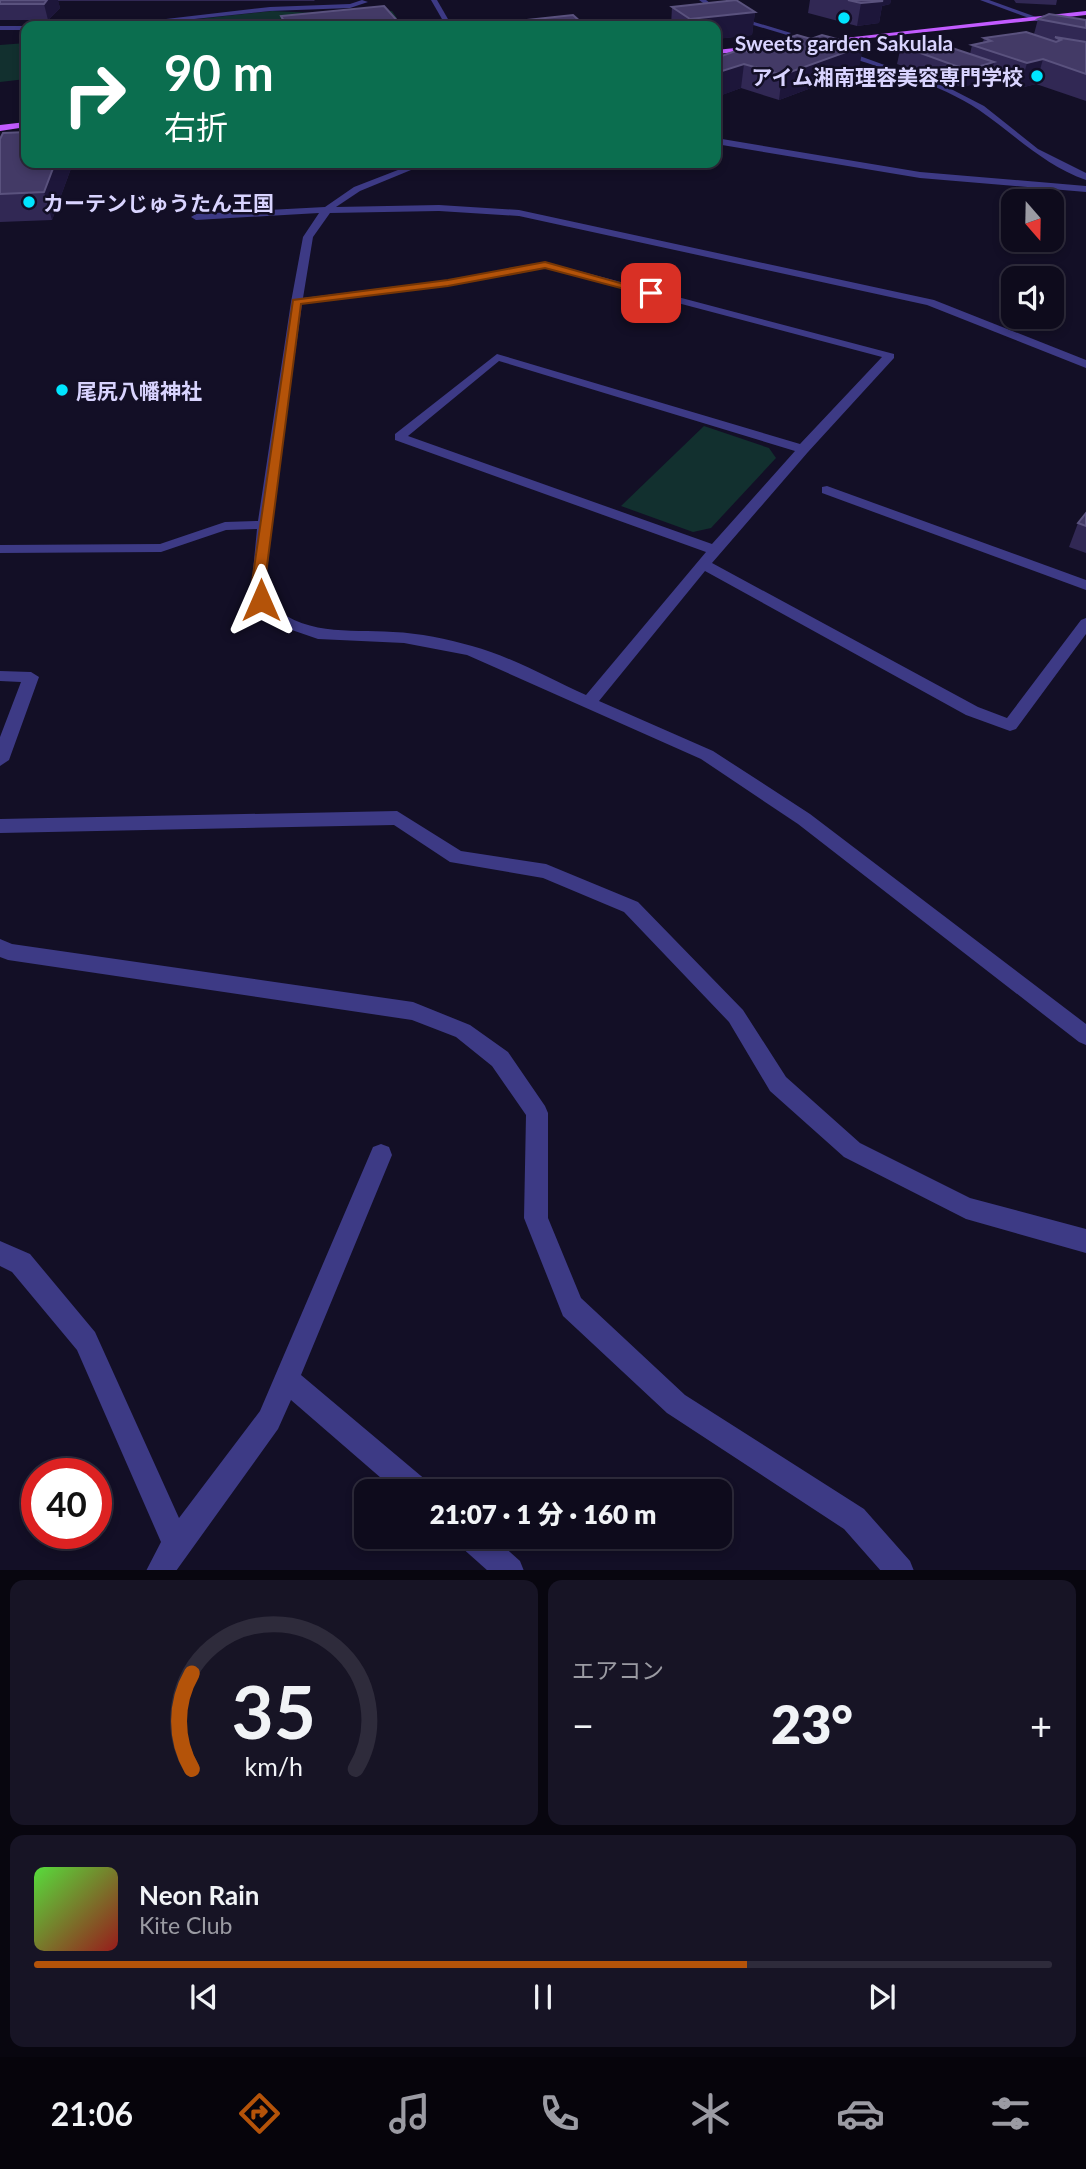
<!DOCTYPE html>
<html lang="ja">
<meta charset="utf-8">
<style>
body{margin:0;font-family:Lato,"Noto Sans JP",sans-serif;background:#171425;color:#f1f3f6;height:100vh;display:flex;flex-direction:column;font-size:26px;white-space:nowrap}
*{box-sizing:border-box;margin:0}
p{font-size:23px;color:#9b9ba3}
.icon{flex:none;width:38px;height:38px;fill:none;stroke:currentColor;stroke-width:2;stroke-linecap:round;stroke-linejoin:round}
.map{position:relative;height:1570px;overflow:hidden}
.details{display:flex;flex-direction:column;gap:10px;padding:10px;background:#08060f;flex:1}
.details>*{flex:none}
.top-card{position:absolute;left:21px;top:21px;width:700px;height:147px;border-radius:14px;box-shadow:0 4px 10px #0003,0 0 0 2px #2e2b3b;background:#0b6e4f;color:#fff;overflow:hidden}
.needle{width:46px;rotate:160deg}
.tools{position:absolute;left:1001px;top:189px;display:grid;gap:14px}
.tools a{display:grid;place-items:center;width:63px;height:63px;border-radius:14px;background:#0e0b1c;box-shadow:0 4px 10px #0003,0 0 0 2px #2e2b3b;font-size:35px}
.speed{position:absolute;left:21px;top:1458px;display:flex;gap:14px;font-size:35px;font-weight:700;text-align:center}
.speed>*{display:grid;place-content:center;width:91px;height:91px;border-radius:50%;background:#0e0b1c;box-shadow:0 4px 10px #0003,0 0 0 2px #2e2b3b;line-height:1}
.speed .limit{border:10px solid #d22;background:#fff;color:#111}
.pin{position:absolute;display:grid;place-items:center;width:60px;height:60px;color:#fff;margin:-30px;border-radius:14px;box-shadow:0 4px 10px #0006}
.me{position:absolute;width:77px;margin:-38px;rotate:0deg;stroke-linejoin:round;filter:drop-shadow(0 0 5px #0008)}
.turn{display:flex;align-items:center;gap:24px;height:147px;padding:0 28px;font-size:32px}
.turn .icon{width:91px;height:91px;stroke-width:2.5}
.turn b{display:block;font-size:49px;line-height:60px}
.big{font-size:52px;font-weight:800;line-height:1.1}
.details .card{flex:1;display:flex;flex-direction:column;justify-content:center;gap:10px;min-width:0;padding:0 24px;border-radius:14px;background:#171425}
.details .dial{align-items:center;gap:0}
.dial svg{height:182px;overflow:visible;fill:none;stroke:#2e2b3b;stroke-width:7;stroke-linecap:round;text-anchor:middle}
.dial text{fill:#f1f3f6;stroke:none}
.song{display:flex;align-items:center;gap:21px}
.cover{width:84px;height:84px;border-radius:10px;background:linear-gradient(135deg,hsl(110 70% 55%),hsl(0 70% 35%))}
.played{height:7px;border-radius:4px;background:linear-gradient(90deg,#b45309 70%,#2e2b3b 70%)}
.keys{display:flex;justify-content:space-around;direction:ltr}
.heat{display:flex;justify-content:space-between;align-items:center;font-size:38px;direction:ltr}
.details .tiles{flex:1;display:grid;gap:10px;grid-template-columns:1fr 1fr}
.card:last-child{grid-column:span 2}
.trip{position:absolute;left:354px;top:1479px;width:378px;height:70px;border-radius:14px;background:#0e0b1c;box-shadow:0 4px 10px #0003,0 0 0 2px #2e2b3b;font-weight:800;line-height:70px;text-align:center}
.tabs{display:flex;height:112px;justify-content:space-around;align-items:center;background:#06040b;color:#9b9ba3}
.tabs .icon{width:49px;height:49px}
.tabs .active{color:#b45309}
.tabs b{font-size:32px;color:#f1f3f6}
.map>svg:first-child{display:block}
.green{fill:#12302f}
.lines{fill:none;stroke-linecap:round;stroke-linejoin:round}
.minor{fill:#3d3a85;fill-rule:evenodd}
.major{fill:#c25bff;fill-rule:evenodd}
.wall{fill:#312854}
.shaded-wall{fill:#1d163a}
.building{fill:#433a66;stroke:#5a527e;stroke-width:2}
.route{fill:#b45309;stroke:#753606;stroke-width:2}
.poi-dot{fill:#00e5ff;stroke:#130f26;stroke-width:2.5}
.labels{text-anchor:middle;dominant-baseline:central;stroke-width:5;stroke-linejoin:round;paint-order:stroke}
.far-poi-label{font-size:21px;font-weight:bold;fill:#d9d4ff;stroke:#130f26;text-anchor:start}
</style>
<div class="map">
<svg width="1086" height="1571" viewBox="0 0 1086 1571">
<rect width="100%" height="100%" fill="#130f26"/>
<g class="green">
<path d="M 365,8 L 392,11 L 397,18 L 363,26 L 133,26 L 272,11 L 316,13 Z"/>
<path d="M 26,43 L 26,79 L 0,82 L 0,45 Z"/>
<path d="M 704,426 L 769,448 L 776,458 L 711,528 L 693,532 L 621,506 Z"/>
</g>
<g class="lines">
<g class="minor">
<path d="M 362,0 L 368,2 L 350,8 L 270,11 L 128,26 L 106,26 L 270,7 L 350,4 Z"/>
<path d="M 431,0 L 437,0 L 452,26 L 446,26 Z"/>
<path d="M 699,0 L 706,0 L 724,13 L 791,33 L 787,35 L 720,15 Z"/>
<path d="M 980,0 L 989,0 L 1086,35 L 1086,39 Z"/>
<path d="M 0,26 L 28,26 L 26,30 L 0,30 Z"/>
<path d="M 843,50 L 951,89 L 984,106 L 1038,149 L 1086,173 L 1086,180 C 1044,165 1015,135 979,110 C 939,83 886,70 840,54 Z"/>
<path d="M 716,138 L 920,172 L 1086,186 L 1086,192 L 920,178 L 716,144 Z"/>
<path d="M 416,163 L 428,163 L 360,191 L 336,207 L 439,205 L 519,210 L 934,300 L 1086,360 L 1086,368 L 927,305 L 519,216 L 439,211 L 330,213 L 313,237 L 303,298 L 448,280 L 545,262 L 894,354 L 894,358 L 808,452 L 712,563 L 978,707 L 1007,718 L 1081,620 L 1086,618 L 1086,634 L 1016,729 L 1010,731 L 966,715 L 705,571 L 599,701 L 713,751 L 810,814 L 1086,1024 L 1086,1045 L 1079,1042 L 798,824 L 701,759 L 467,655 L 404,643 L 318,639 L 289,629 L 275,621 L 261,611 L 253,600 L 252,581 L 257,529 L 226,530 L 161,552 L 0,553 L 0,545 L 160,544 L 225,522 L 258,521 L 291,302 L 303,237 L 319,213 L 196,220 L 191,217 L 196,214 L 325,207 L 354,187 ZM 545,268 L 882,357 L 800,444 L 497,354 L 395,434 L 395,440 L 706,552 L 586,695 C 550,679 510,656 472,646 C 447,639 420,633 393,632 C 348,629 301,637 267,600 L 266,581 L 276,488 L 302,304 L 448,286 ZM 499,361 L 795,451 L 712,544 L 408,436 Z"/>
<path d="M 827,486 L 1086,580 L 1086,590 L 822,493 L 822,487 Z"/>
<path d="M 0,671 L 31,672 L 39,677 L 9,760 L 0,766 L 0,737 L 21,682 L 0,681 Z"/>
<path d="M 397,811 L 461,851 L 546,864 L 638,902 L 743,1010 L 786,1077 L 860,1143 L 970,1198 L 1086,1229 L 1086,1253 L 966,1219 L 844,1157 L 770,1091 L 729,1022 L 624,912 L 543,878 L 450,862 L 394,825 L 0,833 L 0,819 Z"/>
<path d="M 0,939 L 12,944 L 413,1002 L 470,1025 L 508,1052 L 545,1106 L 548,1113 L 548,1218 L 581,1298 L 685,1395 L 864,1509 L 910,1561 L 914,1571 L 881,1571 L 844,1529 L 667,1413 L 563,1316 L 524,1218 L 526,1115 L 492,1066 L 456,1037 L 412,1020 L 8,960 L 0,957 Z"/>
<path d="M 381,1144 L 389,1147 L 392,1155 L 301,1375 L 427,1481 L 431,1491 L 396,1491 L 291,1400 L 278,1429 L 176,1571 L 146,1571 L 161,1542 L 77,1350 L 12,1272 L 0,1266 L 0,1241 L 30,1254 L 95,1332 L 179,1518 L 260,1411 L 373,1147 Z"/>
<path d="M 456,1536 L 492,1536 L 520,1561 L 524,1571 L 488,1571 L 460,1546 Z"/>
</g>
<g class="major">
<path d="M 1086,11 L 1086,15 L 813,44 L 809,42 Z"/>
<path d="M 782,43 L 785,47 L 716,54 L 716,50 Z"/>
<path d="M 26,122 L 26,127 L 0,131 L 0,125 Z"/>
</g>
</g>
<g class="wall">
<path d="M 0,0 L 315,0 L 314,1 L 58,1 L 60,8 L 48,20 L 0,20 Z"/>
<path d="M 810,0 L 891,0 L 890,4 L 882,6 L 879,23 L 857,26 L 808,13 Z"/>
<path d="M 1014,0 L 1057,0 L 1056,5 L 1016,3 Z"/>
<path d="M 672,7 L 755,12 L 752,35 L 716,39 L 716,26 L 671,26 Z"/>
<path d="M 281,16 L 402,26 L 282,26 Z"/>
<path d="M 1038,19 L 1086,20 L 1086,101 L 1036,84 L 1020,88 L 991,78 L 990,80 L 962,87 L 897,64 L 901,46 L 970,54 L 972,45 L 983,42 L 984,38 L 1034,34 Z"/>
<path d="M 748,52 L 859,70 L 779,100 L 741,88 L 716,97 L 716,57 Z"/>
<path d="M 0,139 L 73,163 L 52,220 L 0,222 Z"/>
<path d="M 1086,513 L 1086,553 L 1069,547 L 1078,523 Z"/>
</g>
<g class="shaded-wall">
<path d="M 47,0 L 58,0 L 60,8 L 48,20 L 44,4 Z"/>
<path d="M 848,0 L 891,0 L 890,4 L 882,6 L 879,23 L 857,26 L 861,3 Z"/>
<path d="M 755,12 L 752,35 L 716,39 L 716,26 L 690,26 L 690,19 Z"/>
<path d="M 582,23 L 582,26 L 564,26 L 564,25 Z"/>
<path d="M 863,46 L 859,70 L 779,100 L 782,75 Z"/>
<path d="M 1043,59 L 1036,84 L 1020,88 L 1027,63 Z"/>
<path d="M 21,60 L 26,60 L 26,79 Z"/>
<path d="M 994,62 L 990,80 L 962,87 L 967,70 Z"/>
<path d="M 744,64 L 741,88 L 717,97 L 719,72 Z"/>
<path d="M 55,163 L 73,163 L 52,220 L 44,192 Z"/>
<path d="M 150,163 L 218,163 L 151,169 Z"/>
</g>
<g class="building">
<path d="M 0,0 L 47,0 L 44,4 L 0,4 Z"/>
<path d="M 736,0 L 755,12 L 690,19 L 672,7 Z"/>
<path d="M 848,0 L 880,0 L 883,1 L 861,3 Z"/>
<path d="M 384,6 L 402,26 L 287,26 L 281,16 Z"/>
<path d="M 1049,14 L 1086,20 L 1086,28 L 1038,19 Z"/>
<path d="M 573,15 L 582,23 L 564,25 L 566,26 L 512,26 L 507,22 Z"/>
<path d="M 1026,32 L 1056,42 L 1061,40 L 1055,37 L 1086,42 L 1086,74 L 1043,59 L 1027,63 L 972,45 L 991,41 L 984,38 Z"/>
<path d="M 797,35 L 811,39 L 822,35 L 863,46 L 782,75 L 744,64 L 719,72 L 716,71 L 716,58 L 741,49 L 748,52 Z"/>
<path d="M 928,40 L 994,62 L 967,70 L 901,46 Z"/>
<path d="M 26,47 L 26,60 L 21,60 L 20,48 Z"/>
<path d="M 26,132 L 26,163 L 55,163 L 44,192 L 0,194 L 0,139 L 3,133 Z"/>
<path d="M 1086,513 L 1086,526 L 1078,523 Z"/>
</g>
<path class="route" d="M 545,262 L 656,293 L 651,296 L 545,268 L 448,286 L 301,304 L 264,589 L 267,600 L 261,605 L 256,603 L 251,589 L 293,300 L 448,280 Z"/>
<g class="poi-dot">
<circle cx="844" cy="18" r="7"/>
<circle cx="1037" cy="76" r="7"/>
<circle cx="29" cy="202" r="7"/>
<circle cx="62" cy="390" r="7"/>
</g>
<g class="labels">
<g class="far-poi-label">
<text x="844" y="42" text-anchor="middle">Sweets garden Sakulala</text>
<text x="1023" y="76" text-anchor="end">アイム湘南理容美容専門学校</text>
<text x="43" y="202">カーテンじゅうたん王国</text>
<text x="76" y="390">尾尻八幡神社</text>
</g>
</g>
</svg>
<div class="tools">
<a><svg class="needle" viewBox="-14 -14 28 28"><path d="M0-13l5 13h-10z" fill="#e53935"/><path d="M0 13l5-13h-10z" fill="#9b9ba3"/></svg></a>
<a><svg class="icon" aria-label="sound" viewBox="0 0 24 24"><path d="M4 9h4l5-4v14l-5-4H4zM17 9q2 3 0 6"/></svg></a>
</div>
<div class="speed"><div class="limit">40</div></div>
<div class="pin" style="left:651px;top:293px;background:#d93025"><svg class="icon" aria-label="arrive" viewBox="0 0 24 24"><path d="M6 21V4h12l-3 4 3 4H6"/></svg></div>
<svg class="me" style="left:261px;top:600px" viewBox="-20 -20 40 40"><path d="M0-17L14 15 0 8-14 15z" fill="#b45309" stroke="#fff" stroke-width="4"/></svg>
<div class="trip">21:07 · 1 分 · 160 m</div>
<div class="top-card">
<div class="turn"><svg class="icon" aria-label="right" viewBox="0 0 24 24"><path d="M7 20v-9h11M14 6l5 5-5 5"/></svg><div><b>90 m</b>右折</div></div>
</div>
</div>
<section class="details">
<div class="tiles">
<div class="card dial"><svg viewBox="0 0 100 80">
<path d="M14 69A42 42 0 1 1 86 69"/>
<path d="M14 69A42 42 0 0 1 14 27" stroke="#b45309"/>
<text x="50" y="56" font-size="32" font-weight="700">35</text>
<text x="50" y="72" font-size="11">km/h</text>
</svg></div>
<div class="card"><p>エアコン</p>
<div class="heat"><a>−</a><b class="big">23°</b><a>+</a></div>
</div>
<div class="card">
<div class="song"><i class="cover"></i><div><b>Neon Rain</b><p>Kite Club</p></div></div>
<div class="played"></div>
<div class="keys"><svg class="icon" aria-label="previous" viewBox="0 0 24 24"><path d="M18 5L8 12l10 7zM5 5v14"/></svg><svg class="icon" aria-label="pause" viewBox="0 0 24 24"><path d="M8 5v14M16 5v14"/></svg><svg class="icon" aria-label="next" viewBox="0 0 24 24"><path d="M6 5l10 7-10 7zM19 5v14"/></svg></div>
</div>
</div>
</section>
<nav class="tabs">
<b>21:06</b>
<svg class="icon active" aria-label="directions" viewBox="0 0 24 24"><path d="M12 3l9 9-9 9-9-9zM9 14v-3h6M13 9l2 2-2 2"/></svg>
<svg class="icon" aria-label="music" viewBox="0 0 24 24"><path d="M9 18V5l10-2v13"/><circle cx="6" cy="18" r="3"/><circle cx="16" cy="16" r="3"/></svg>
<svg class="icon" aria-label="phone" viewBox="0 0 24 24"><path d="M5 4h4l2 5-3 2q2 4 5 5l2-3 5 2v4C11 20 4 13 5 4z"/></svg>
<svg class="icon" aria-label="climate" viewBox="0 0 24 24"><path d="M12 3v18M4 7l16 10M4 17L20 7"/></svg>
<svg class="icon" aria-label="car" viewBox="0 0 24 24"><path d="M5 17H2v-5l4-1 3-4h7l3 4 3 1v5h-3M9 17h6M6 11h13"/><circle cx="7" cy="17" r="2"/><circle cx="17" cy="17" r="2"/></svg>
<svg class="icon" aria-label="filters" viewBox="0 0 24 24"><path d="M4 7h16M4 17h16"/><circle cx="9" cy="7" r="2"/><circle cx="15" cy="17" r="2"/></svg>
</nav>
